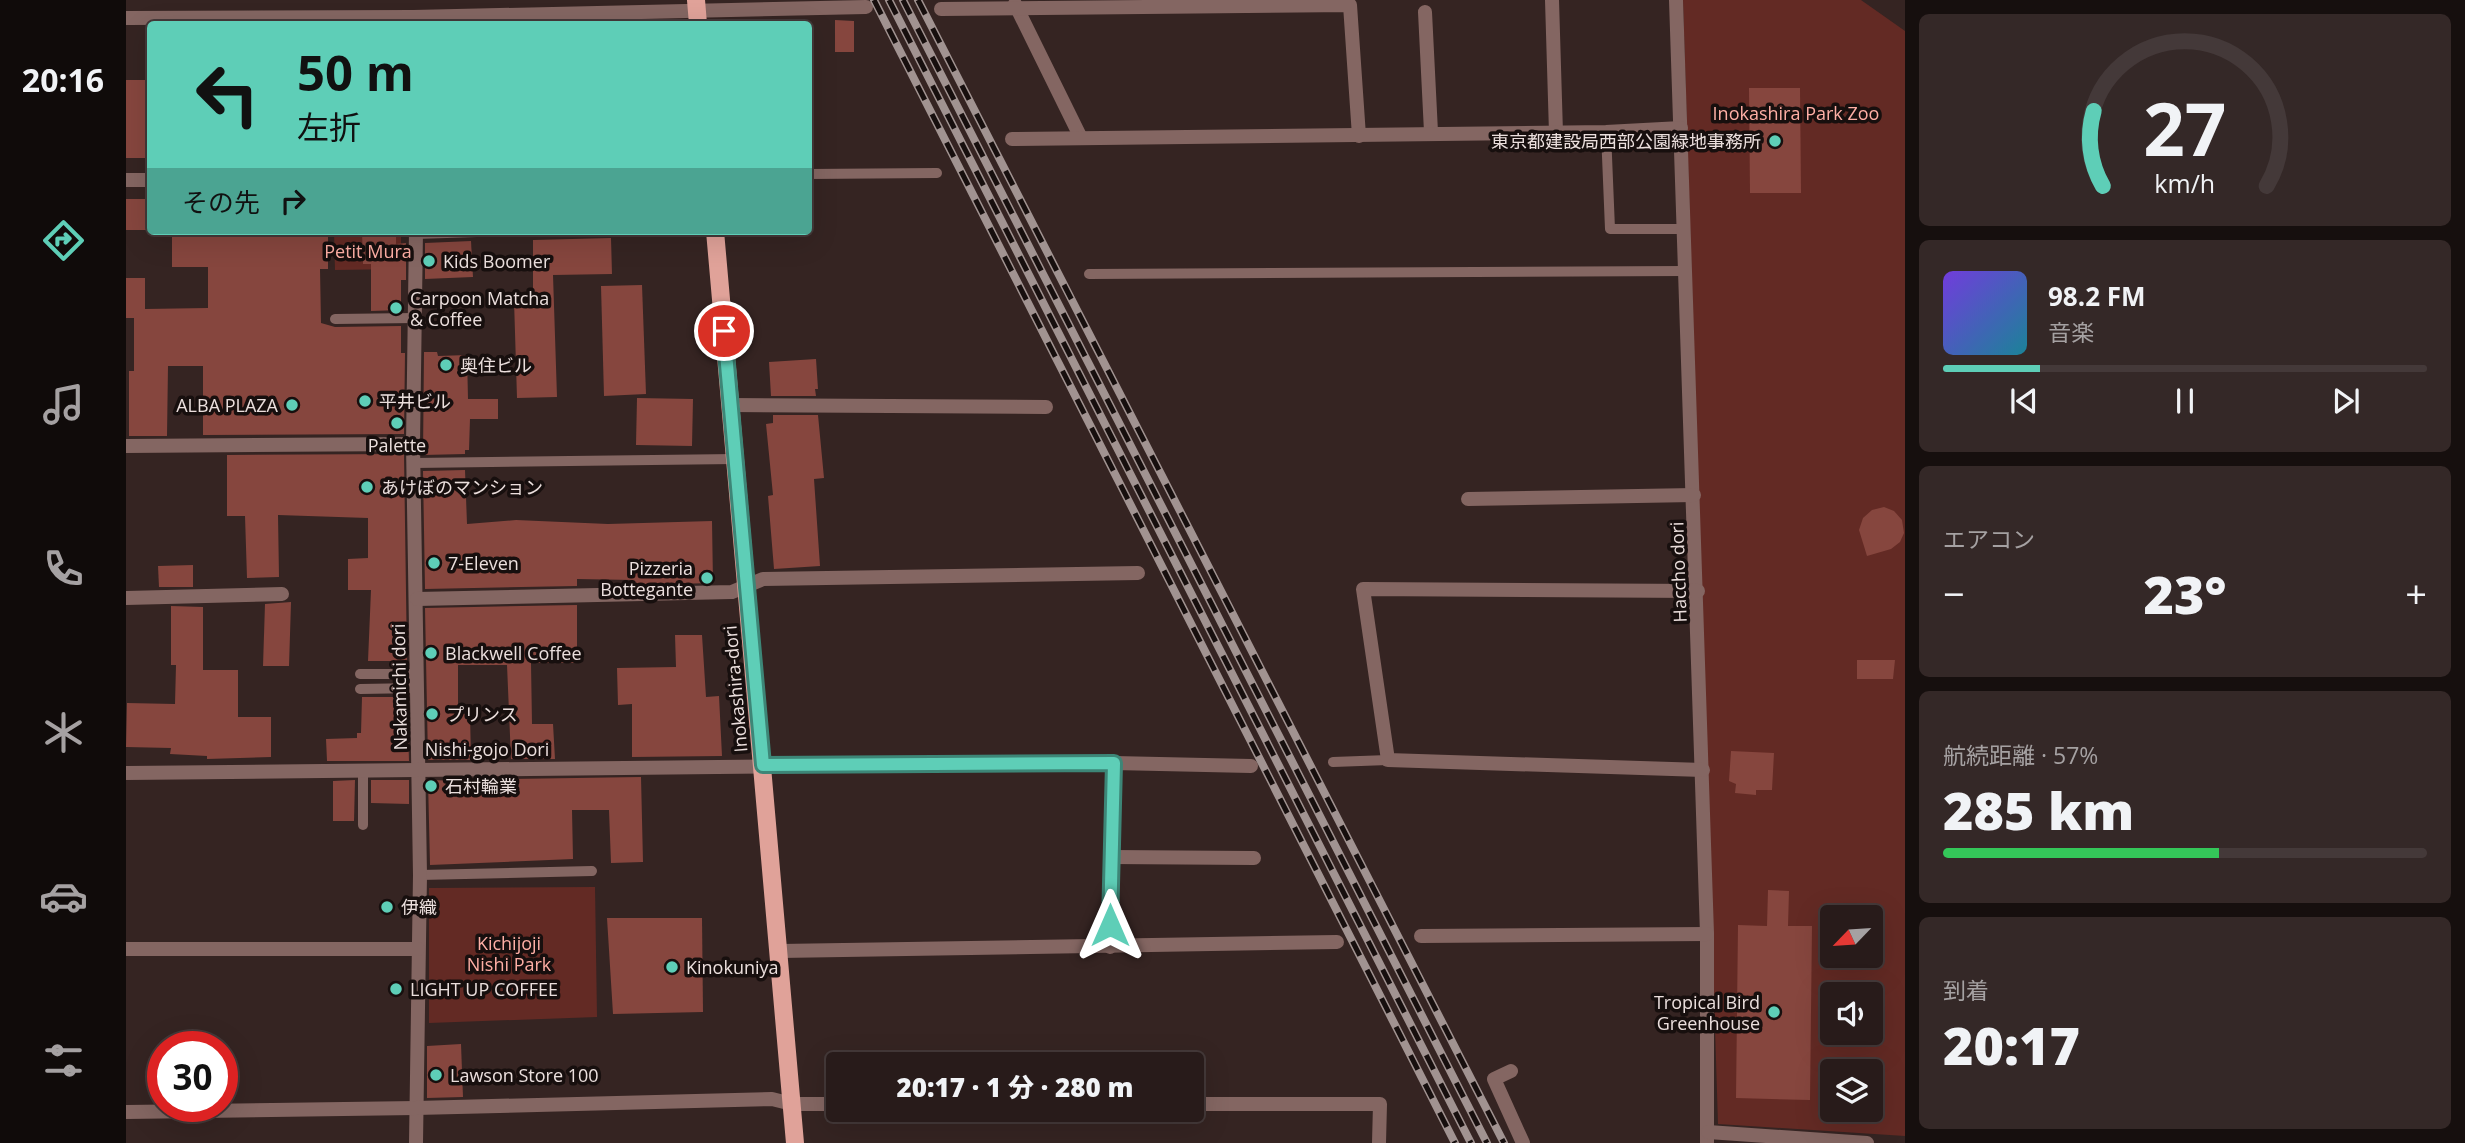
<!DOCTYPE html>
<html lang="ja">
<meta charset="utf-8">
<style>
body{margin:0;font-family:"Open Sans","Noto Sans JP",sans-serif;background:#342827;color:#f1f3f6;height:100vh;display:flex;flex-direction:column;font-size:26px;white-space:nowrap}
*{box-sizing:border-box;margin:0}
p{font-size:23px;color:#a5a1a2}
.icon{flex:none;width:38px;height:38px;fill:none;stroke:currentColor;stroke-width:2;stroke-linecap:round;stroke-linejoin:round}
.map{position:relative;flex:1;overflow:hidden}
.details{display:flex;flex-direction:column;gap:14px;padding:14px;background:#160f0e;width:560px}
.details>*{flex:none}
.hud{position:absolute;left:21px;top:21px;width:665px;height:214px;border-radius:7px;box-shadow:0 7px 28px #0002,0 0 0 2px #443939;background:#5eceb7;color:#111;overflow:hidden}
.needle{width:46px;rotate:245deg}
.buttons{position:absolute;left:1694px;top:905px;display:grid;gap:14px}
.buttons a{display:grid;place-items:center;width:63px;height:63px;border-radius:7px;background:#281b1a;box-shadow:0 7px 28px #0002,0 0 0 2px #443939;font-size:35px}
.speed{position:absolute;left:21px;top:1031px;display:flex;gap:14px;font-size:35px;font-weight:700;text-align:center}
.speed>*{display:grid;place-content:center;width:91px;height:91px;border-radius:50%;background:#281b1a;box-shadow:0 7px 28px #0002,0 0 0 2px #443939;line-height:1}
.speed .limit{border:10px solid #d22;background:#fff;color:#111}
.pin{position:absolute;display:grid;place-items:center;width:60px;height:60px;color:#fff;margin:-30px;border:4px solid #fff;border-radius:50%;box-shadow:0 2px 7px #0007}
.me{position:absolute;width:77px;margin:-38px;rotate:0deg;stroke-linejoin:round;filter:drop-shadow(0 0 5px #0008)}
.turn{display:flex;align-items:center;gap:24px;height:147px;padding:0 35px;font-size:32px}
.turn .icon{width:91px;height:91px;stroke-width:2.5}
.turn b{display:block;font-size:49px;line-height:60px}
.then{display:flex;align-items:center;height:66px;padding:0 35px;background:#0003;gap:14px;font-size:26px}
.big{font-size:52px;font-weight:800;line-height:1.1}
.details .card{flex:1;display:flex;flex-direction:column;justify-content:center;gap:10px;min-width:0;padding:0 24px;border-radius:10px;background:#342827}
.details .dial{align-items:center;gap:0}
.dial svg{height:182px;overflow:visible;fill:none;stroke:#443939;stroke-width:7;stroke-linecap:round;text-anchor:middle}
.dial text{fill:#f1f3f6;stroke:none}
.song{display:flex;align-items:center;gap:21px}
.cover{width:84px;height:84px;border-radius:10px;background:linear-gradient(135deg,hsl(260 70% 55%),hsl(190 70% 35%))}
.played{height:7px;border-radius:4px;background:linear-gradient(90deg,#5eceb7 20%,#443939 20%)}
.keys{display:flex;justify-content:space-around;direction:ltr}
.heat{display:flex;justify-content:space-between;align-items:center;font-size:38px;direction:ltr}
.charge{height:10px;border-radius:5px;background:linear-gradient(90deg,#34c759 57%,#443939 0)}
.trip{position:absolute;left:700px;top:1052px;width:378px;height:70px;border-radius:7px;background:#281b1a;box-shadow:0 7px 28px #0002,0 0 0 2px #443939;font-weight:800;line-height:70px;text-align:center}
main{display:flex;flex:1;min-height:0}
.tabs{display:flex;flex-direction:column;width:126px;justify-content:space-around;align-items:center;background:#100b0a;color:#a5a1a2}
.tabs .icon{width:49px;height:49px}
.tabs .selected{color:#5eceb7}
.tabs b{font-size:32px;color:#f1f3f6}
.map>svg:first-child{display:block}
.green{fill:#632a24;fill-rule:evenodd}
.building{fill:#86463e}
.lines{fill:none;stroke-linecap:round;stroke-linejoin:round}
.service{stroke:#846662;stroke-width:10}
.minor{stroke:#846662;stroke-width:14}
.primary{stroke:#e0a299;stroke-width:18}
.rail-casing{stroke:#a19391;stroke-width:8}
.rail{stroke:#170f0e;stroke-width:5;stroke-dasharray:16;stroke-linecap:butt}
.route-casing{stroke:#3d8677;stroke-width:18}
.route{stroke:#5eceb7;stroke-width:12}
.poi-dot{fill:#5eceb7;stroke:#170f0e;stroke-width:2.5}
.labels{text-anchor:middle;dominant-baseline:central;stroke-width:7;stroke-linejoin:round;paint-order:stroke}
.park-label{font-size:18px;fill:#ffafa5;stroke:#170f0e}
.poi-label{font-size:18px;fill:#ebdfdd;stroke:#170f0e;text-anchor:start}
.street-label{font-size:18px;fill:#ebdfdd;stroke:#170f0e}
</style>
<main>
<nav class="tabs">
<b>20:16</b>
<svg class="icon selected" aria-label="directions" viewBox="0 0 24 24"><path d="M12 3l9 9-9 9-9-9zM9 14v-3h6M13 9l2 2-2 2"/></svg>
<svg class="icon" aria-label="music" viewBox="0 0 24 24"><path d="M9 18V5l10-2v13"/><circle cx="6" cy="18" r="3"/><circle cx="16" cy="16" r="3"/></svg>
<svg class="icon" aria-label="phone" viewBox="0 0 24 24"><path d="M5 4h4l2 5-3 2q2 4 5 5l2-3 5 2v4C11 20 4 13 5 4z"/></svg>
<svg class="icon" aria-label="climate" viewBox="0 0 24 24"><path d="M12 3v18M4 7l16 10M4 17L20 7"/></svg>
<svg class="icon" aria-label="car" viewBox="0 0 24 24"><path d="M5 17H2v-5l4-1 3-4h7l3 4 3 1v5h-3M9 17h6M6 11h13"/><circle cx="7" cy="17" r="2"/><circle cx="17" cy="17" r="2"/></svg>
<svg class="icon" aria-label="filters" viewBox="0 0 24 24"><path d="M4 7h16M4 17h16"/><circle cx="9" cy="7" r="2"/><circle cx="15" cy="17" r="2"/></svg>
</nav>
<div class="map">
<svg width="1779" height="1143" viewBox="0 0 1779 1143">
<rect width="100%" height="100%" fill="#352422"/>
<g class="green">
<path d="M 1557,0 L 1735,0 L 1779,31 L 1779,1136 L 1592,1124 ZM 1706,917 L 1745,917 L 1745,956 L 1706,956 ZM 1706,994 L 1745,994 L 1745,1032 L 1706,1032 ZM 1706,1071 L 1745,1071 L 1745,1110 L 1706,1110 Z"/>
<path d="M 208,231 L 275,231 L 275,269 L 209,270 Z"/>
<path d="M 469,887 L 471,1017 L 303,1023 L 303,888 Z"/>
</g>
<g class="building">
<path d="M 709,20 L 728,21 L 728,52 L 709,52 Z"/>
<rect x="0" y="80" width="24" height="78"/>
<path d="M 1623,88 L 1674,88 L 1675,193 L 1624,193 Z"/>
<rect x="0" y="199" width="24" height="31"/>
<path d="M 236,231 L 270,231 L 270,244 L 280,243 L 280,280 L 275,280 L 275,310 L 245,311 L 245,264 L 237,264 Z"/>
<path d="M 46,232 L 202,234 L 202,269 L 194,269 L 195,323 L 209,327 L 275,326 L 275,353 L 279,353 L 278,434 L 77,435 L 77,366 L 42,366 L 41,436 L 3,436 L 3,371 L 8,371 L 8,318 L 0,318 L 0,278 L 19,278 L 19,309 L 82,308 L 82,267 L 46,267 Z"/>
<path d="M 485,238 L 486,274 L 427,275 L 431,397 L 391,398 L 388,300 L 407,299 L 407,240 Z"/>
<path d="M 345,241 L 347,277 L 299,279 L 299,243 Z"/>
<path d="M 516,285 L 520,394 L 478,396 L 475,286 Z"/>
<path d="M 298,352 L 311,352 L 312,356 L 341,355 L 342,399 L 372,399 L 372,419 L 344,419 L 343,450 L 339,450 L 339,454 L 297,455 Z"/>
<path d="M 690,359 L 692,389 L 689,389 L 690,396 L 645,396 L 643,362 Z"/>
<path d="M 511,398 L 567,399 L 566,446 L 510,445 Z"/>
<path d="M 647,415 L 692,415 L 698,478 L 688,479 L 694,566 L 648,569 L 642,496 L 647,495 L 640,424 L 647,423 Z"/>
<path d="M 278,454 L 281,661 L 242,661 L 245,590 L 222,590 L 222,559 L 242,558 L 242,518 L 152,515 L 153,577 L 121,578 L 119,516 L 101,516 L 101,455 Z"/>
<path d="M 339,470 L 341,524 L 390,520 L 482,524 L 586,521 L 587,583 L 507,585 L 507,580 L 451,579 L 451,586 L 299,589 L 297,471 Z"/>
<path d="M 1758,507 L 1768,511 L 1776,520 L 1778,533 L 1774,542 L 1765,549 L 1741,556 L 1733,530 L 1737,518 L 1746,510 Z"/>
<path d="M 67,565 L 67,587 L 33,587 L 32,566 Z"/>
<path d="M 165,602 L 163,666 L 137,666 L 139,604 Z"/>
<path d="M 451,605 L 451,663 L 405,663 L 406,724 L 427,724 L 429,759 L 385,759 L 381,665 L 332,665 L 332,714 L 344,714 L 345,760 L 302,760 L 299,608 Z"/>
<path d="M 45,606 L 77,607 L 77,670 L 112,670 L 112,717 L 145,717 L 145,757 L 81,759 L 81,756 L 44,754 L 45,748 L 0,747 L 1,703 L 49,704 L 50,665 L 45,665 Z"/>
<path d="M 549,635 L 576,635 L 580,697 L 593,696 L 596,756 L 506,757 L 506,704 L 492,705 L 491,668 L 550,667 Z"/>
<path d="M 1731,660 L 1769,660 L 1767,679 L 1731,679 Z"/>
<path d="M 236,697 L 281,697 L 283,761 L 201,761 L 200,739 L 231,738 L 231,733 L 235,733 Z"/>
<path d="M 1605,751 L 1648,753 L 1646,790 L 1630,790 L 1630,795 L 1609,793 L 1610,784 L 1603,781 Z"/>
<path d="M 515,777 L 517,862 L 485,863 L 483,810 L 446,810 L 447,859 L 304,865 L 302,780 L 385,782 L 385,779 Z"/>
<path d="M 229,780 L 228,821 L 207,821 L 207,781 Z"/>
<path d="M 245,780 L 283,780 L 283,804 L 245,803 Z"/>
<path d="M 1642,890 L 1663,891 L 1662,926 L 1686,926 L 1684,1100 L 1610,1098 L 1612,925 L 1641,926 Z"/>
<path d="M 481,918 L 576,918 L 577,1012 L 487,1014 Z"/>
<path d="M 335,1044 L 337,1097 L 301,1098 L 301,1046 Z"/>
</g>
<g class="lines">
<g class="service">
<path d="M 1480,132 L 1484,229 L 1557,229"/>
<path d="M 682,174 L 811,173"/>
<path d="M 290,234 L 381,231"/>
<path d="M 963,274 L 1559,271"/>
<path d="M 209,319 L 289,318"/>
<path d="M 288,463 L 609,459"/>
<path d="M 234,674 L 291,674"/>
<path d="M 234,689 L 292,688"/>
<path d="M 1207,762 L 1262,760"/>
<path d="M 237,825 L 237,769"/>
<path d="M 294,875 L 466,871"/>
</g>
<g class="minor">
<path d="M 1426,0 L 1430,133"/>
<path d="M 1550,0 L 1581,934 L 1581,1143"/>
<path d="M 889,4 L 955,138"/>
<path d="M 815,9 L 1224,5 L 1233,136"/>
<path d="M 1299,12 L 1305,132"/>
<path d="M 0,18 L 287,17 L 740,7"/>
<path d="M 886,139 L 1480,132 L 1555,128"/>
<path d="M 0,180 L 24,180"/>
<path d="M 290,231 L 287,444 L 294,875 L 290,1143"/>
<path d="M 604,405 L 920,407"/>
<path d="M 0,446 L 287,444"/>
<path d="M 1342,499 L 1568,495"/>
<path d="M 1572,591 L 1237,589 L 1262,760 L 1577,770"/>
<path d="M 0,598 L 156,594"/>
<path d="M 291,599 L 606,592 L 637,579 L 1012,573"/>
<path d="M 0,773 L 988,763 L 1125,766"/>
<path d="M 984,857 L 1128,858"/>
<path d="M 1295,936 L 1581,934"/>
<path d="M 984,947 L 988,763"/>
<path d="M 0,949 L 292,949"/>
<path d="M 654,951 L 1211,942"/>
<path d="M 1385,1071 L 1368,1079 L 1397,1143"/>
<path d="M 1066,1104 L 1254,1104 L 1253,1143"/>
<path d="M 0,1112 L 290,1108 L 646,1099 L 666,1104 L 712,1104"/>
<path d="M 1582,1132 L 1741,1143"/>
</g>
<g class="primary">
<path d="M 570,0 L 572,24"/>
<path d="M 589,231 L 669,1143"/>
</g>
<g class="rail-casing">
<g id="rail">
<path d="M 748,0 L 1329,1143"/>
<path d="M 763,0 L 1345,1143"/>
<path d="M 777,0 L 1361,1143"/>
<path d="M 792,0 L 1378,1143"/>
</g>
</g>
<use href="#rail" class="rail"/>
</g>
<g class="lines">
<g class="route-casing">
<path id="route" d="M 598,331 L 637,765 L 988,763 L 984,925"/>
</g>
<use href="#route" class="route"/>
</g>
<g class="poi-dot">
<circle cx="1649" cy="141" r="7"/>
<circle cx="303" cy="261" r="7"/>
<circle cx="270" cy="308" r="7"/>
<circle cx="320" cy="365" r="7"/>
<circle cx="239" cy="401" r="7"/>
<circle cx="166" cy="405" r="7"/>
<circle cx="271" cy="423" r="7"/>
<circle cx="241" cy="487" r="7"/>
<circle cx="308" cy="563" r="7"/>
<circle cx="581" cy="578" r="7"/>
<circle cx="305" cy="653" r="7"/>
<circle cx="306" cy="714" r="7"/>
<circle cx="305" cy="786" r="7"/>
<circle cx="261" cy="907" r="7"/>
<circle cx="546" cy="967" r="7"/>
<circle cx="270" cy="989" r="7"/>
<circle cx="1648" cy="1012" r="7"/>
<circle cx="310" cy="1075" r="7"/>
</g>
<g class="labels">
<g class="park-label">
<text x="1670" y="113">Inokashira Park Zoo</text>
<text x="242" y="251">Petit Mura</text>
<text x="383" y="943">Kichijoji<tspan x="383" dy="21">Nishi Park</tspan></text>
</g>
<g class="poi-label">
<text x="1635" y="141" text-anchor="end">東京都建設局西部公園緑地事務所</text>
<text x="317" y="261">Kids Boomer</text>
<text x="284" y="298">Carpoon Matcha<tspan x="284" dy="21">&amp; Coffee</tspan></text>
<text x="334" y="365">奥住ビル</text>
<text x="253" y="401">平井ビル</text>
<text x="152" y="405" text-anchor="end">ALBA PLAZA</text>
<text x="271" y="445" text-anchor="middle">Palette</text>
<text x="255" y="487">あけぼのマンション</text>
<text x="322" y="563">7-Eleven</text>
<text x="567" y="568" text-anchor="end">Pizzeria<tspan x="567" dy="21">Bottegante</tspan></text>
<text x="319" y="653">Blackwell Coffee</text>
<text x="320" y="714">プリンス</text>
<text x="319" y="786">石村輪業</text>
<text x="275" y="907">伊織</text>
<text x="560" y="967">Kinokuniya</text>
<text x="284" y="989">LIGHT UP COFFEE</text>
<text x="1634" y="1002" text-anchor="end">Tropical Bird<tspan x="1634" dy="21">Greenhouse</tspan></text>
<text x="324" y="1075">Lawson Store 100</text>
</g>
<g class="street-label">
<text transform="translate(1552 572) rotate(-92)">Haccho dori</text>
<text transform="translate(273 687) rotate(-91)">Nakamichi dori</text>
<text transform="translate(609 689) rotate(-95)">Inokashira-dori</text>
<text x="361" y="749">Nishi-gojo Dori</text>
</g>
</g>
</svg>
<div class="buttons">
<a><svg class="needle" viewBox="-14 -14 28 28"><path d="M0-13l5 13h-10z" fill="#e53935"/><path d="M0 13l5-13h-10z" fill="#a5a1a2"/></svg></a>
<a><svg class="icon" aria-label="sound" viewBox="0 0 24 24"><path d="M4 9h4l5-4v14l-5-4H4zM17 9q2 3 0 6"/></svg></a>
<a><svg class="icon" aria-label="layers" viewBox="0 0 24 24"><path d="M12 4l9 5-9 5-9-5zM3 14l9 5 9-5"/></svg></a>
</div>
<div class="speed"><div class="limit">30</div></div>
<div class="pin" style="left:598px;top:331px;background:#d93025"><svg class="icon" aria-label="arrive" viewBox="0 0 24 24"><path d="M6 21V4h12l-3 4 3 4H6"/></svg></div>
<svg class="me" style="left:984px;top:925px" viewBox="-20 -20 40 40"><path d="M0-17L14 15 0 8-14 15z" fill="#5eceb7" stroke="#fff" stroke-width="4"/></svg>
<div class="trip">20:17 · 1 分 · 280 m</div>
<div class="hud">
<div class="turn"><svg class="icon" aria-label="left" viewBox="0 0 24 24"><path d="M17 20v-9H6M10 6l-5 5 5 5"/></svg><div><b>50 m</b>左折</div></div>
<div class="then">その先<svg class="icon" aria-label="right" viewBox="0 0 24 24"><path d="M7 20v-9h11M14 6l5 5-5 5"/></svg></div>
</div>
</div>
<section class="details">
<div class="card dial"><svg viewBox="0 0 100 80">
<path d="M14 69A42 42 0 1 1 86 69"/>
<path d="M14 69A42 42 0 0 1 10 36" stroke="#5eceb7"/>
<text x="50" y="56" font-size="32" font-weight="700">27</text>
<text x="50" y="72" font-size="11">km/h</text>
</svg></div>
<div class="card">
<div class="song"><i class="cover"></i><div><b>98.2 FM</b><p>音楽</p></div></div>
<div class="played"></div>
<div class="keys"><svg class="icon" aria-label="previous" viewBox="0 0 24 24"><path d="M18 5L8 12l10 7zM5 5v14"/></svg><svg class="icon" aria-label="pause" viewBox="0 0 24 24"><path d="M8 5v14M16 5v14"/></svg><svg class="icon" aria-label="next" viewBox="0 0 24 24"><path d="M6 5l10 7-10 7zM19 5v14"/></svg></div>
</div>
<div class="card"><p>エアコン</p>
<div class="heat"><a>−</a><b class="big">23°</b><a>+</a></div>
</div>
<div class="card"><p>航続距離 · 57%</p><b class="big">285 km</b><div class="charge"></div></div>
<div class="card"><p>到着</p><b class="big">20:17</b></div>
</section>
</main>
